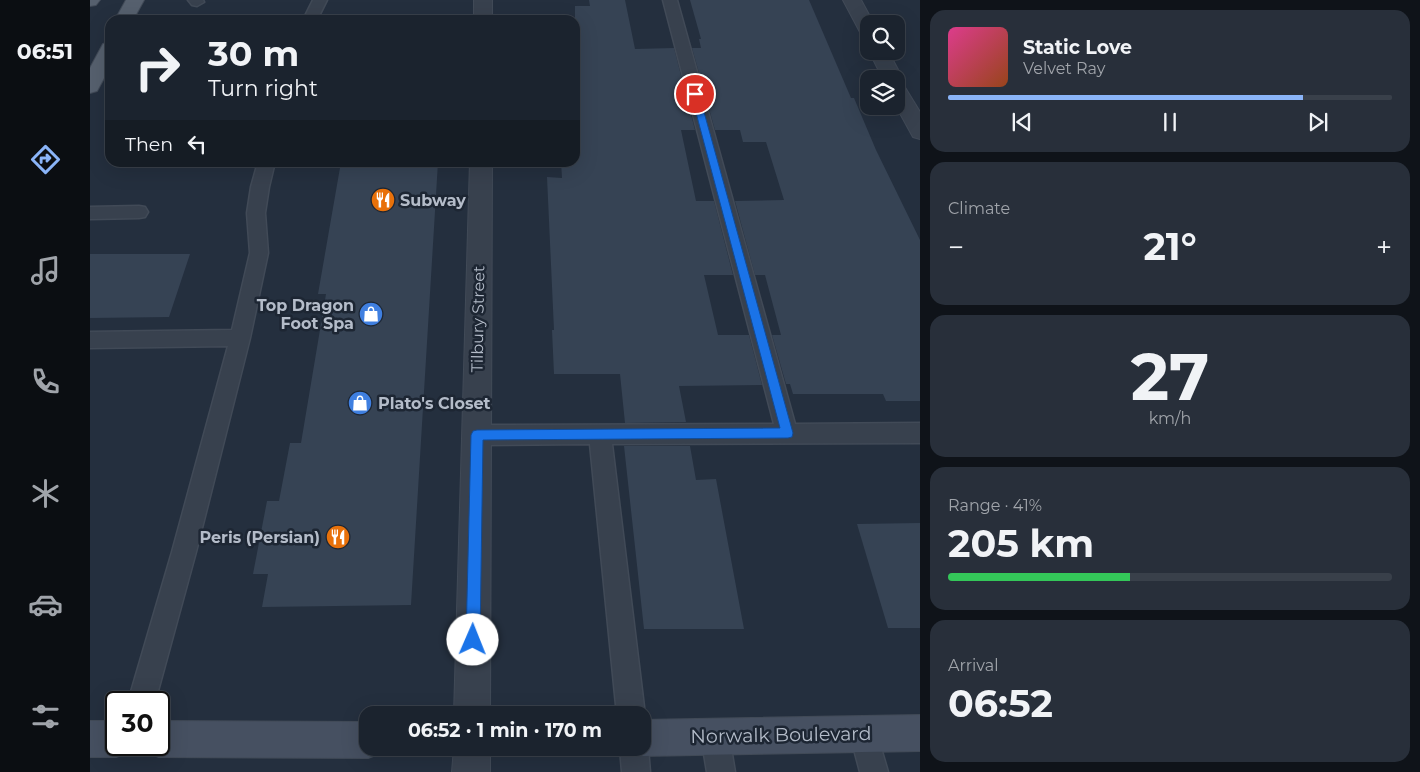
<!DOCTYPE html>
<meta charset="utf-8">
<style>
body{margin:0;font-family:Montserrat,sans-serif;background:#282f3a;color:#f1f3f6;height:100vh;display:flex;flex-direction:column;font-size:19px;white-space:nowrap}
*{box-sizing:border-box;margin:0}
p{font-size:16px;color:#a0a4aa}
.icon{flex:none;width:28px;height:28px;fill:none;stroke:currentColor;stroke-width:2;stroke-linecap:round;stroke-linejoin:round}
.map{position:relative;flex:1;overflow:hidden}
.side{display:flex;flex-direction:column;gap:10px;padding:10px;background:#0f1319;width:500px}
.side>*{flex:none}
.banner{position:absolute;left:15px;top:15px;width:475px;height:152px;border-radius:15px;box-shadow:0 5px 20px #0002,0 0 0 1px #39404a;background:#1b232e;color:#f1f3f6;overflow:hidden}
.buttons{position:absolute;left:770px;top:15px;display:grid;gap:10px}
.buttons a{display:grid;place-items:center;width:45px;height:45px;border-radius:10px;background:#1b232e;box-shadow:0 5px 20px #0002,0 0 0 1px #39404a;font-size:25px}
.speed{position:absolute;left:15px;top:691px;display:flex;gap:10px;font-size:25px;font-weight:700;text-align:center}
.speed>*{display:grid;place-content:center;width:65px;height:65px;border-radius:50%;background:#1b232e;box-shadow:0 5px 20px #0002,0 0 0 1px #39404a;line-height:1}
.speed .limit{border:2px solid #111;border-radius:8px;background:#fff;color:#111}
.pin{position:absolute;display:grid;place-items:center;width:42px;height:42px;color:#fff;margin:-21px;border:2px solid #fff;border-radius:50%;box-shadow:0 1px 5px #0007}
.me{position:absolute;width:55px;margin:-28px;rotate:1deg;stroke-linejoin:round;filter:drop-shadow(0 0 4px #0008)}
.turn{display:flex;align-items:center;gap:18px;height:105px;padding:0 20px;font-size:22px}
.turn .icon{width:65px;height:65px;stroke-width:2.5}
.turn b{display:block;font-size:35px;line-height:42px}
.then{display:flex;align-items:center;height:48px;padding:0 20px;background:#0003;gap:10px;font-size:19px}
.big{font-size:38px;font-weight:700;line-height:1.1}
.side .widget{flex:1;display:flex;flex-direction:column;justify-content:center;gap:8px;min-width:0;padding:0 18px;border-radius:15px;background:#282f3a}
.side .dial{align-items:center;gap:0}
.dial b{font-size:65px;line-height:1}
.song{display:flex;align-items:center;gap:15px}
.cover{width:60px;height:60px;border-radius:8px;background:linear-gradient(135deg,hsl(330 70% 55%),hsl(20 70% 35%))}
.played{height:5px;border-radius:2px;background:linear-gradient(90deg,#8ab4f8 80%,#39404a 80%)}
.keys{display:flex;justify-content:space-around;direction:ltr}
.heat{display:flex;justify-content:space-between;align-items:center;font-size:28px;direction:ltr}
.charge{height:8px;border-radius:4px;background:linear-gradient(90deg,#34c759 41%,#39404a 0)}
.trip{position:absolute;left:269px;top:706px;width:292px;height:50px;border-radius:15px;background:#1b232e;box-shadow:0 5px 20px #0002,0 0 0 1px #39404a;font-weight:700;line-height:50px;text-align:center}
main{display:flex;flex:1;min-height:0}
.tab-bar{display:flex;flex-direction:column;width:90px;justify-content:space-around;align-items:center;background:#0b0e12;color:#a0a4aa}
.tab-bar .icon{width:35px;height:35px}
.tab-bar .current{color:#8ab4f8}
.tab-bar b{font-size:22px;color:#f1f3f6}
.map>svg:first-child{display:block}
.building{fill:#364354}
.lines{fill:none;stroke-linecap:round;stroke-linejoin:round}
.lane-casing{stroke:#414a57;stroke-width:3}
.street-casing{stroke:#414a57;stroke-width:2}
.secondary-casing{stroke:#414a57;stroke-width:2}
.primary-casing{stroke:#414a57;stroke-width:2}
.lane{fill:#38414e;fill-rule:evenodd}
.street{fill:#38414e;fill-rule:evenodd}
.secondary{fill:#465061;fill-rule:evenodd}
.primary{fill:#56606e;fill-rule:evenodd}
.route{fill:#1a73e8;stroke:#114b97}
.labels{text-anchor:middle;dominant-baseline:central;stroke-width:5;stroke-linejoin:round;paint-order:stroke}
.poi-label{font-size:16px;font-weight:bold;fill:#b4bcc9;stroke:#1d2633;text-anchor:start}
.street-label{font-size:16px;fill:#b4bcc9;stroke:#1d2633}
.near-street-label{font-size:19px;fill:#b4bcc9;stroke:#1d2633}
</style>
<main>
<nav class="tab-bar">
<b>06:51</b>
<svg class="icon current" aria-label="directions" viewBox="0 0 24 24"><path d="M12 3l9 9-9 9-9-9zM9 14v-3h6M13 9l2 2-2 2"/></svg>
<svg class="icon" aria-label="music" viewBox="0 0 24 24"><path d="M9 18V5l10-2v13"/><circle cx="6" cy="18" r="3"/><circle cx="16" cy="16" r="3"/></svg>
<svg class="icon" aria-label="phone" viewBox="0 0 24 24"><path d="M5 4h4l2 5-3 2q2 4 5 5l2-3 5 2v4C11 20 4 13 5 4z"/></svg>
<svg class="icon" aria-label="climate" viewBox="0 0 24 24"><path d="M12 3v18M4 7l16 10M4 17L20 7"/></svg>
<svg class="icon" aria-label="car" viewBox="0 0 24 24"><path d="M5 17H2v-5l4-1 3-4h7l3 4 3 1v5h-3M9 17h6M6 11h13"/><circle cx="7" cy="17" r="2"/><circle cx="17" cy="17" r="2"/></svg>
<svg class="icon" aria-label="filters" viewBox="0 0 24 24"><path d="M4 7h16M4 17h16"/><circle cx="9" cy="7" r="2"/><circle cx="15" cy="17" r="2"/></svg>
</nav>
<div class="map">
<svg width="830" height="772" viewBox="0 0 830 772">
<rect width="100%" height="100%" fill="#242f3e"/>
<g class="building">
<path d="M 499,0 L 535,0 L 545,49 L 584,48 L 605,130 L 591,130 L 606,201 L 624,201 L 643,275 L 614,275 L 628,335 L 659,335 L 672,385 L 589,386 L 596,422 L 535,423 L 530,374 L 464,374 L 462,330 L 464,330 L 457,177 L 472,178 L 471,162 L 485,162 L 485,6 L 500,6 Z"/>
<path d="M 600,0 L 719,0 L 761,98 L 764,98 L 786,150 L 830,240 L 830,401 L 796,401 L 793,394 L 703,394 L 700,384 L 696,384 L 682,335 L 691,335 L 675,275 L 665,275 L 645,201 L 694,200 L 676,142 L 653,142 L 650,130 L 625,130 L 602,48 L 611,48 L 609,39 L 611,39 Z"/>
<path d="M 251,162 L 348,162 L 321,605 L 172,607 L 178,574 L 163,574 L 177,501 L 189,501 L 200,443 L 211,443 L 236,294 L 228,294 Z"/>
<path d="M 0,254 L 100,254 L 79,317 L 0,318 Z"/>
<path d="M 534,446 L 600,446 L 606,480 L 626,479 L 654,629 L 554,629 Z"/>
<path d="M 830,523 L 830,628 L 798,628 L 767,524 Z"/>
</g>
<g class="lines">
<g class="lane-casing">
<g id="lane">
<path d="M 98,0 L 113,0 L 114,2 L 107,6 L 102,5 Z"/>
<path d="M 223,0 L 237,0 L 227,20 L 213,20 Z"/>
<path d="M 573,0 L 587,0 L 705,424 L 830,423 L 830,443 L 522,444 L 555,715 L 552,721 L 552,715 L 527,715 L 500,444 L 387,445 L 379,442 L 376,435 L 379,428 L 387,425 L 684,424 Z"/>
<path d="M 168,162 L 185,162 L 179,187 L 175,213 L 178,253 L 160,338 L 106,552 L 65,702 L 38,702 L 82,552 L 138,346 L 0,348 L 0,332 L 142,330 L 160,253 L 157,213 L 161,187 Z"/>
<path d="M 49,206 L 55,207 L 58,212 L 55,217 L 49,218 L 0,219 L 0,207 Z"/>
<path d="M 774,720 L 784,724 L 798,772 L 770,772 L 760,734 L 764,724 Z"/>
<path d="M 625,722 L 635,726 L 639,736 L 645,772 L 617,772 L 611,736 L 615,726 Z"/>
<path d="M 552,737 L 558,748 L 560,772 L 532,772 L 530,748 L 552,748 Z"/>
</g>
</g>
<g class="street-casing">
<g id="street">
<rect x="384" y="0" width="18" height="20"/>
<path d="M 753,0 L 771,0 L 784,24 L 779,24 L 779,38 L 772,36 L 770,32 Z"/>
<path d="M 779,51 L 798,51 L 813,79 L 811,81 L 830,112 L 830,139 L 823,137 L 806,106 L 806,79 L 793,79 Z"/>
<path d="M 380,162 L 402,162 L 400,715 L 364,715 Z"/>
<path d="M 364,748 L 400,748 L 400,772 L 362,772 Z"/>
</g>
</g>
<g class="secondary-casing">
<g id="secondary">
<path d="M 830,715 L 830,751 L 552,756 L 539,751 L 538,748 L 552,748 L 552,720 Z"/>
<path d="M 0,721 L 26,721 L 26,745 L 42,745 L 39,752 L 26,757 L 0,757 Z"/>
<path d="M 69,721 L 278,722 L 278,748 L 293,748 L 291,753 L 278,758 L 69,757 L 56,752 L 53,745 L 69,745 Z"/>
</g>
</g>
<g class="primary-casing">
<g id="primary">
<path d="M 0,0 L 10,0 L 6,5 L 0,6 Z"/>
<path d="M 36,0 L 54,0 L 43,20 L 25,20 Z"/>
<path d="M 20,42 L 20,67 L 7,91 L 0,93 L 0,68 L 13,44 Z"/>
</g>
</g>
<use href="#lane" class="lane"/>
<use href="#street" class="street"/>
<use href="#secondary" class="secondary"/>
<use href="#primary" class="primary"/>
</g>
<path class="route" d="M 602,92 L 609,94 L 703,433 L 702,437 L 698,438 L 393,440 L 390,640 L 388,645 L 383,647 L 378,645 L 376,640 L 381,435 L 383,431 L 387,430 L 690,428 L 601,94 Z"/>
<defs>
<g id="restaurant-disc" transform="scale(1.25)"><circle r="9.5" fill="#e8710a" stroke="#1d2633"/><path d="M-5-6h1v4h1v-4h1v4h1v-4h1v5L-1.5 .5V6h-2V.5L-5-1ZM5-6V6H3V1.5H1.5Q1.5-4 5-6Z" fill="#fff"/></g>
<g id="shop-disc" transform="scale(1.25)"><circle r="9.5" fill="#3f7fe0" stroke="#1d2633"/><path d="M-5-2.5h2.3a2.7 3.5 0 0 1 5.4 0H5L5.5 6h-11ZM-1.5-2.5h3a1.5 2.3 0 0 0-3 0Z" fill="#fff"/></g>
</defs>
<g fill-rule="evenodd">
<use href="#restaurant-disc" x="293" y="200"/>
<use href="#shop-disc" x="281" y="314"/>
<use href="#shop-disc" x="270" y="403"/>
<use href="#restaurant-disc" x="248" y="537"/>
</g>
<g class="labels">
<g class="poi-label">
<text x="310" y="200">Subway</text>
<text x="264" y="305" text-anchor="end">Top Dragon<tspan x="264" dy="18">Foot Spa</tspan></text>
<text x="288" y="403">Plato's Closet</text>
<text x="230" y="537" text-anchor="end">Peris (Persian)</text>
</g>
<g class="street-label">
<text transform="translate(388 319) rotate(-89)">Tilbury Street</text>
</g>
<g class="near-street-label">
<text transform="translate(691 735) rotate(-1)">Norwalk Boulevard</text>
</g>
</g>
</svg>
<div class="buttons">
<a><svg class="icon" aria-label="search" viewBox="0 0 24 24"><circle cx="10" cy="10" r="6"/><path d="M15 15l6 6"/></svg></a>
<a><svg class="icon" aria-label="layers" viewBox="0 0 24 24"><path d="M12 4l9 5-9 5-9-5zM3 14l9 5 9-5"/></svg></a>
</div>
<div class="speed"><div class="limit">30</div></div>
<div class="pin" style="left:605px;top:94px;background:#d93025"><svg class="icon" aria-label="arrive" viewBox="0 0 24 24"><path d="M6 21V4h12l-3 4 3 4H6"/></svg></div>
<svg class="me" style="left:383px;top:640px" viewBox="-20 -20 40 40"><circle r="19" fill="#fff"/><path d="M0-13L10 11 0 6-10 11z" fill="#1a73e8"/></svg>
<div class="trip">06:52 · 1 min · 170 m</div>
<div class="banner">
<div class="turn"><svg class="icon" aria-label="right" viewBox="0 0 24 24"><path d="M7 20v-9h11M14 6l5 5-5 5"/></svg><div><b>30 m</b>Turn right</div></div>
<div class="then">Then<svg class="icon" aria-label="left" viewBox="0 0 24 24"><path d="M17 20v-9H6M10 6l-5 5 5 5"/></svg></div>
</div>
</div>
<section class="side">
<div class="widget">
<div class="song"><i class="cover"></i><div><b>Static Love</b><p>Velvet Ray</p></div></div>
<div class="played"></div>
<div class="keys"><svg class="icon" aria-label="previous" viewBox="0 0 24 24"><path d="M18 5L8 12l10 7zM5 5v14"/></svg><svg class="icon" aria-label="pause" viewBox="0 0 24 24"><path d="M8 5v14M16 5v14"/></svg><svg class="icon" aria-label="next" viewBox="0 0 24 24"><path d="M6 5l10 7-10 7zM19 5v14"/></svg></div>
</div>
<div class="widget"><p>Climate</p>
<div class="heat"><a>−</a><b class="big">21°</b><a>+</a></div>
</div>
<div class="widget dial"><b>27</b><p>km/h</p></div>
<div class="widget"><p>Range · 41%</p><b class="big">205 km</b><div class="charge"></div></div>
<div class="widget"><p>Arrival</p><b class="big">06:52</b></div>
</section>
</main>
